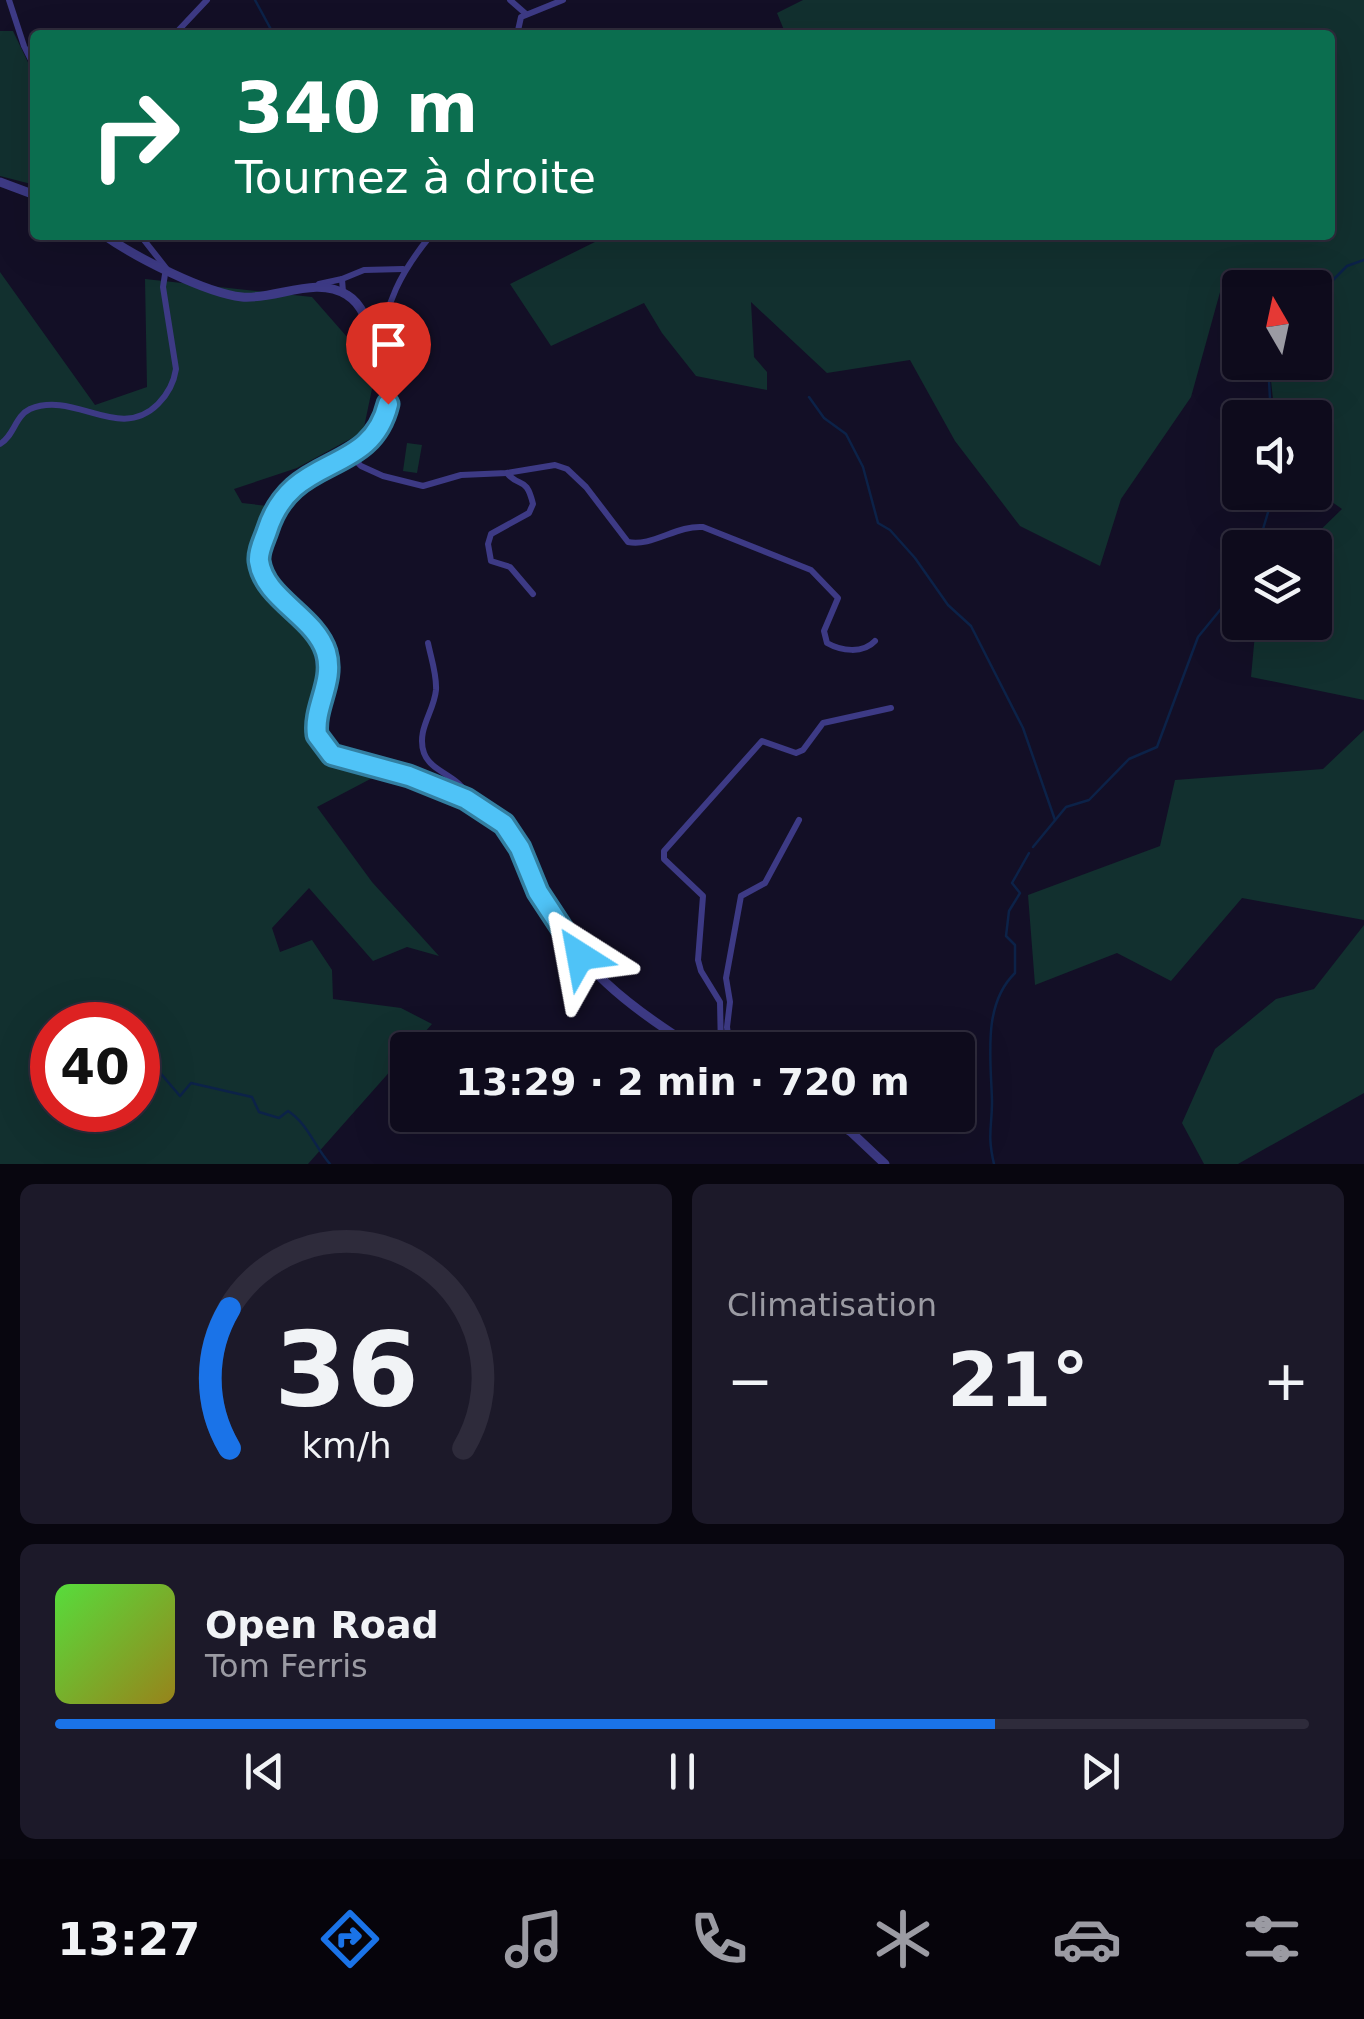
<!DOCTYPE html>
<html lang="fr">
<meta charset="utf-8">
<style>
body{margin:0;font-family:"DejaVu Sans",sans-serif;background:#1c1929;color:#f1f3f6;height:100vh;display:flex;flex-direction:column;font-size:38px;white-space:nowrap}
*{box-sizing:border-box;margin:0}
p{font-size:32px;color:#9b9ba3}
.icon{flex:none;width:55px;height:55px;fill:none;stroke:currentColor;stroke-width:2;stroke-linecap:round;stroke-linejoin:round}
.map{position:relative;height:1164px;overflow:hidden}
.drawer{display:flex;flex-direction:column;gap:20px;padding:20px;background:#08060f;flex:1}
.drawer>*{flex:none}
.guide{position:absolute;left:30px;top:30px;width:1305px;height:210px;border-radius:10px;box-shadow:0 10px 40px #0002,0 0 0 2px #2e2b3b;background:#0b6e4f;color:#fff;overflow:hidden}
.needle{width:65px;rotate:351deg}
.fabs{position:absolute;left:1222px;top:270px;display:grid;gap:20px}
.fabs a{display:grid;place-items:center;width:110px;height:110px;border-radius:10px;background:#0e0b1c;box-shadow:0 10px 40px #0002,0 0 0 2px #2e2b3b;font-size:50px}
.speed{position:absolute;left:30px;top:1002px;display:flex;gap:20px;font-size:50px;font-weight:700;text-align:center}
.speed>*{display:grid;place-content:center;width:130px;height:130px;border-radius:50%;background:#0e0b1c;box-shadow:0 10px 40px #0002,0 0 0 2px #2e2b3b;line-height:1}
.speed .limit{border:15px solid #d22;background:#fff;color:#111}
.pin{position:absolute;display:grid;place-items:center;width:85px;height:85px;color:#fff;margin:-102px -42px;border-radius:50% 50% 50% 0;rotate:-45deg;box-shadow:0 0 10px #0007}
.pin .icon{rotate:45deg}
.me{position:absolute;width:110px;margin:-55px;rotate:326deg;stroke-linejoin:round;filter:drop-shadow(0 0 8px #0008)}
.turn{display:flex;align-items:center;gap:35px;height:210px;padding:0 40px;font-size:45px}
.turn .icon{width:130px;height:130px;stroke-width:2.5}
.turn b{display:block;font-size:70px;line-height:85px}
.big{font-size:75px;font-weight:600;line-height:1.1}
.drawer .card{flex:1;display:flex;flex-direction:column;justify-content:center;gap:15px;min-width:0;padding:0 35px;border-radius:15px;background:#1c1929}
.drawer .dial{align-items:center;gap:0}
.dial svg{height:260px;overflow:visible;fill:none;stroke:#2e2b3b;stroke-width:7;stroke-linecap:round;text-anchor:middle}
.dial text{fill:#f1f3f6;stroke:none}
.song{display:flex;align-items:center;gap:30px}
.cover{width:120px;height:120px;border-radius:15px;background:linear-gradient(135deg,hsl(110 70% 55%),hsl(50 70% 35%))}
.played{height:10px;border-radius:5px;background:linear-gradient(90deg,#1a73e8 75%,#2e2b3b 75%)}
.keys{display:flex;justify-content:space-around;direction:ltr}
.heat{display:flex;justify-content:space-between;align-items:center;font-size:55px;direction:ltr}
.drawer .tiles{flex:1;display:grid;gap:20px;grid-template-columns:1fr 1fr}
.card:last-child{grid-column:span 2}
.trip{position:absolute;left:390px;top:1032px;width:585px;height:100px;border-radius:10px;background:#0e0b1c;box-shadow:0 10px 40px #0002,0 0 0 2px #2e2b3b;font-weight:600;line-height:100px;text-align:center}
.tabs{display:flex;height:160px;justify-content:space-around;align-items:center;background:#06040b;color:#9b9ba3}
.tabs .icon{width:70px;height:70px}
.tabs .on{color:#1a73e8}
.tabs b{font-size:45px;color:#f1f3f6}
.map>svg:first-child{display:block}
.green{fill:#12302f;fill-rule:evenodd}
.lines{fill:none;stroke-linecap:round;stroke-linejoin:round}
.stream{stroke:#0c2248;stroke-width:2.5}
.minor{stroke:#3d3a85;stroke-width:6}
.tertiary{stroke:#3d3a85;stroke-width:9}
.route-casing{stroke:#337fa1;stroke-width:25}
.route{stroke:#4fc3f7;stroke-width:18}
</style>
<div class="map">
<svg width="1364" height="1164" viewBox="0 0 1364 1164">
<rect width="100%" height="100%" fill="#130f26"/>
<g class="green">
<path d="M 803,0 L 1364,0 L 1364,700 L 1251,677 L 1256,623 L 1315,622 L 1315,548 L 1303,547 L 1342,509 L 1315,490 L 1315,418 L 1275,417 L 1269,363 L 1315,362 L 1315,288 L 1261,287 L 1259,275 L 1222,285 L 1191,397 L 1121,499 L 1100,566 L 1020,526 L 955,441 L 910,360 L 827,373 L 751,302 L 754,357 L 767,372 L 767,390 L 696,376 L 662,333 L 644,303 L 551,346 L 510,284 L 609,235 L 1330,235 L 1330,35 L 786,35 L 777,13 Z"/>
<path d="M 0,31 L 13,31 L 35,77 L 35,185 L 0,176 Z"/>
<path d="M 0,272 L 95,405 L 147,387 L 145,279 L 312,297 L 376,370 L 363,432 L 297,468 L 234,489 L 242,503 L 268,506 L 253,567 L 313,648 L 318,681 L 306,733 L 336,766 L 378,775 L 317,807 L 372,882 L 439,956 L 407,947 L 373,961 L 309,888 L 272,928 L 280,952 L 312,940 L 332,970 L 333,999 L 401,1008 L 432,1024 L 308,1164 L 0,1164 ZM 52,1025 L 138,1025 L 138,1110 L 52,1110 Z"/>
<path d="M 407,443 L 422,445 L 417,473 L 403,471 Z"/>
<path d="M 1364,730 L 1364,920 L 1242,898 L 1171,981 L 1117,953 L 1035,985 L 1028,895 L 1160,846 L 1175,780 L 1323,769 Z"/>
<path d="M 1364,925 L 1364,1093 L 1238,1164 L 1204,1164 L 1182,1123 L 1215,1049 L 1276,999 L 1314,989 Z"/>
</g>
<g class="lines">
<g class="stream">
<path d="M 255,0 L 274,35"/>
<path d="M 1315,298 L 1347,266 L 1364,260"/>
<path d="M 1268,362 L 1271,418"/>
<path d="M 809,397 L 824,418 L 846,434 L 863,467 L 878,523 L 890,530 L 915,558 L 948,605 L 971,626 L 1023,728 L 1055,820"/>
<path d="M 1252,548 L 1261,536 L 1274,492"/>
<path d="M 1033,847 L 1066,807 L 1089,800 L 1129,759 L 1157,747 L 1198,637 L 1225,604 L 1240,567"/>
<path d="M 138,1061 L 156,1068 L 180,1096 L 191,1083 L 252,1097 L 259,1112 L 279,1118 L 288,1111 C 308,1124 314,1146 330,1164"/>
<path d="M 994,1164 C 987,1134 992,1128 992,1101 C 991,1059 982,1005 1015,973 L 1015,945 L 1006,936 L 1009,911 L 1020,893 L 1012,883 L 1029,853"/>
</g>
<g class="minor">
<path d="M 9,0 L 24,46 L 35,68"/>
<path d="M 510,0 L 526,14"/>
<path d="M 174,35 L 207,0"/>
<path d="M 517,35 L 521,17 L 563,0"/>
<path d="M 319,284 L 342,279"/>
<path d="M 343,292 L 342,279 L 364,270 L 403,269"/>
<path d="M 379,351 C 386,302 400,273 431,235"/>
<path d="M 0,444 C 14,436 15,416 30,409 C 75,390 119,443 158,404 C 167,395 174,382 176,369 L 163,287 L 166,268 L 140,235"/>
<path d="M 350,455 L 361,466 L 383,476 L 423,486 L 461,475 L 507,473 L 555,465 L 567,469 L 586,487 L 628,542 C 652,547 677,525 703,527 L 811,570 L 838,598 L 824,631 L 827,643 C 841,651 863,654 875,641"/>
<path d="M 507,473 C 520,489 526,475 533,504 L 529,513 L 491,534 L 488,544 L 491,561 L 510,567 L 533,594"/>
<path d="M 428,643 C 431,658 437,675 436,690 C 434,712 416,730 424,753 C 431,773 462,776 467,797"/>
<path d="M 721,1050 L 720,1002 L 701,971 L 698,960 L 703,896 L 664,859 L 664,851 L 762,741 L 796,753 L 803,750 L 823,723 L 891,708"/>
<path d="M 730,1050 L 727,1027 L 730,1002 L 726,978 L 741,896 L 765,883 L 799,820"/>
</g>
<g class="tertiary">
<path d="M 0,182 L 35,195"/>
<path d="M 104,235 C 135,257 205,293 242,297 C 276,300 316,275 347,295 C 364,305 370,329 376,347 C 393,393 395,433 346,457 C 330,465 312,470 299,482 C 278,499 263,528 259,554 C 255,583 310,620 323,646 C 339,677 312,704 317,735 C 321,741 325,748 331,753 C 345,765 371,763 389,769 C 420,778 460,791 487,810 C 520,835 520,859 538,892 C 578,968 627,1006 698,1050"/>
<path d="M 825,1115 L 851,1132 L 885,1164"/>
</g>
</g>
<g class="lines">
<g class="route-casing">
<path id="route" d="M 388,404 C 370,478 292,451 267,531 C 264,540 258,551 259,561 C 264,599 315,616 326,652 C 335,682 313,707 317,735 L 332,755 L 409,776 L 466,799 L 504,824 L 520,848 L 538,892 L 580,956"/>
</g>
<use href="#route" class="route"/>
</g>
</svg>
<div class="fabs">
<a><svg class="needle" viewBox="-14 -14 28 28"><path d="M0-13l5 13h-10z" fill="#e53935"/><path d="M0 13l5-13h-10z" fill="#9b9ba3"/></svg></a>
<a><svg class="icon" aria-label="sound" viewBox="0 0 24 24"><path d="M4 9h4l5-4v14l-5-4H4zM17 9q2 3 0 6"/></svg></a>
<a><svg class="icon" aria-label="layers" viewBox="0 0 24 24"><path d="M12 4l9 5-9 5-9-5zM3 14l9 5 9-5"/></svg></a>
</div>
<div class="speed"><div class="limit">40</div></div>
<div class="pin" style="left:388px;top:404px;background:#d93025"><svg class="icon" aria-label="arrive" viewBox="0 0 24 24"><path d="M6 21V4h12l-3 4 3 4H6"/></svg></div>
<svg class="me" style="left:580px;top:956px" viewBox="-20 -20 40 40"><path d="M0-17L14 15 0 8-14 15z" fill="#4fc3f7" stroke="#fff" stroke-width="4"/></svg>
<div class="trip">13:29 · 2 min · 720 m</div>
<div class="guide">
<div class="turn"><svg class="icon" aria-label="right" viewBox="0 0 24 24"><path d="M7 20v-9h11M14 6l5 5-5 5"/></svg><div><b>340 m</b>Tournez à droite</div></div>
</div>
</div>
<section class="drawer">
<div class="tiles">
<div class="card dial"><svg viewBox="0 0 100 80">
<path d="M14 69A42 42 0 1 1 86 69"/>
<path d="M14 69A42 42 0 0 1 14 26" stroke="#1a73e8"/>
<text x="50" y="56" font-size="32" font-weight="700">36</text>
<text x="50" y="72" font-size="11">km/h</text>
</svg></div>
<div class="card"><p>Climatisation</p>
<div class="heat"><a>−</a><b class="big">21°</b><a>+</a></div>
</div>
<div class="card">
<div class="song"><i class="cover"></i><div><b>Open Road</b><p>Tom Ferris</p></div></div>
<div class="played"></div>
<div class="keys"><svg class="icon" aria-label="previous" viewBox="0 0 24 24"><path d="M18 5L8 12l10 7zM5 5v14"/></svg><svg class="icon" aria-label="pause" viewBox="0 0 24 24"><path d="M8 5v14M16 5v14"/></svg><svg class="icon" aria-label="next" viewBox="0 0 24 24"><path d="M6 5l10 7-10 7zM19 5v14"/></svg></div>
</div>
</div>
</section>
<nav class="tabs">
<b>13:27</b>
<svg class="icon on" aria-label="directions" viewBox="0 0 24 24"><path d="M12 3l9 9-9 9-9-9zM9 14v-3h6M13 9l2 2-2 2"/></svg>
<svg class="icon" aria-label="music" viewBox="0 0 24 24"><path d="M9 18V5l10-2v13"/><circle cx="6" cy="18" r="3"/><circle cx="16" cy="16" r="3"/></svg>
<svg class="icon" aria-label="phone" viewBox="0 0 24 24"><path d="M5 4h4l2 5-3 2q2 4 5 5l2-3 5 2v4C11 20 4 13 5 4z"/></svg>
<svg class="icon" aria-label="climate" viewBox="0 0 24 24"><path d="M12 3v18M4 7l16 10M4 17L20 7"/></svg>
<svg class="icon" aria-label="car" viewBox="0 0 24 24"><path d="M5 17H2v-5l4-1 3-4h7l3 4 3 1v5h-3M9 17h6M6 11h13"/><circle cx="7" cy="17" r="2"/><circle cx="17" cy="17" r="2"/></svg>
<svg class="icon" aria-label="filters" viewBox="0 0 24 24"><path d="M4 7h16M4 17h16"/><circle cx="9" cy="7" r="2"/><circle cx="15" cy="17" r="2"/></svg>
</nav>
